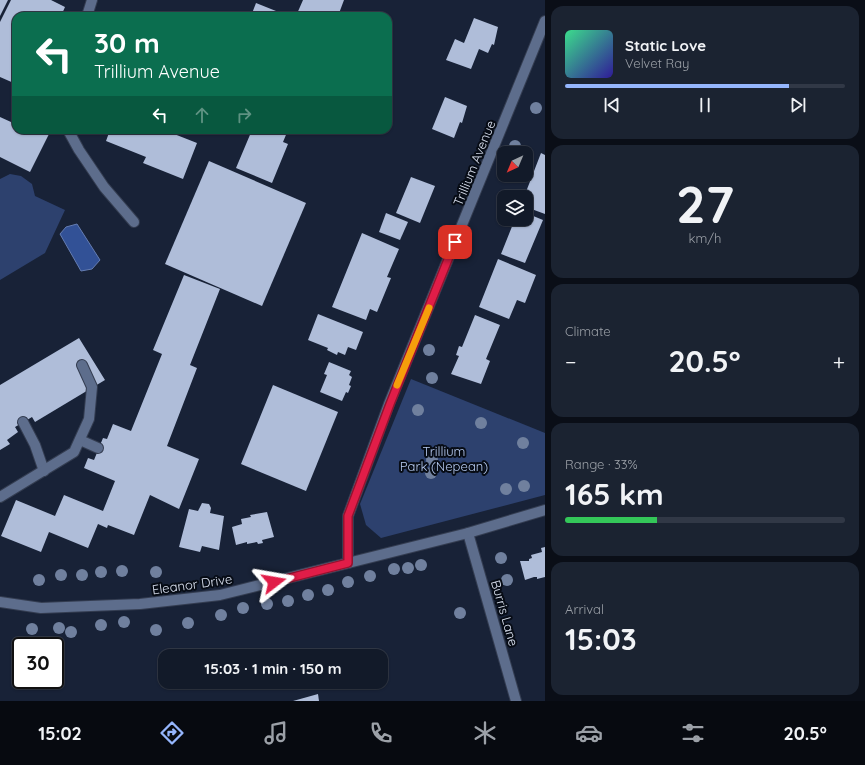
<!DOCTYPE html>
<meta charset="utf-8">
<style>
body{margin:0;font-family:Quicksand,sans-serif;background:#1b2331;color:#f1f3f6;height:100vh;display:flex;flex-direction:column;font-size:15px;white-space:nowrap}
*{box-sizing:border-box;margin:0}
p{font-size:13px;color:#9ca1a8}
.icon{flex:none;width:22px;height:22px;fill:none;stroke:currentColor;stroke-width:2;stroke-linecap:round;stroke-linejoin:round}
.map{position:relative;flex:1;overflow:hidden}
.drawer{display:flex;flex-direction:column;gap:6px;padding:6px;background:#0a0e17;width:320px}
.drawer>*{flex:none}
.hud{position:absolute;left:12px;top:12px;width:380px;height:122px;border-radius:12px;box-shadow:0 1px 3px #0004,0 0 0 1px #313846;background:#0b6e4f;color:#fff;overflow:hidden}
.needle{width:26px;rotate:224deg}
.fabs{position:absolute;left:497px;top:146px;display:grid;gap:8px}
.fabs a{display:grid;place-items:center;width:36px;height:36px;border-radius:8px;background:#121a29;box-shadow:0 1px 3px #0004,0 0 0 1px #313846;font-size:20px}
.speed{position:absolute;left:12px;top:637px;display:flex;gap:8px;font-size:20px;font-weight:700;text-align:center}
.speed>*{display:grid;place-content:center;width:52px;height:52px;border-radius:50%;background:#121a29;box-shadow:0 1px 3px #0004,0 0 0 1px #313846;line-height:1}
.speed .limit{border:2px solid #111;border-radius:6px;background:#fff;color:#111}
.pin{position:absolute;display:grid;place-items:center;width:34px;height:34px;color:#fff;margin:-17px;border-radius:8px;box-shadow:0 2px 6px #0006}
.me{position:absolute;width:44px;margin:-22px;rotate:76deg;stroke-linejoin:round;filter:drop-shadow(0 0 3px #0008)}
.turn{display:flex;align-items:center;gap:14px;height:84px;padding:0 16px;font-size:18px}
.turn .icon{width:52px;height:52px;stroke-width:2.5}
.turn b{display:block;font-size:28px;line-height:34px}
.lanes{display:flex;align-items:center;height:38px;padding:0 16px;background:#0003;justify-content:center;gap:20px;direction:ltr}
.lanes .off{opacity:.35}
.big{font-size:30px;font-weight:700;line-height:1.1}
.drawer .card{flex:1;display:flex;flex-direction:column;justify-content:center;gap:6px;min-width:0;padding:0 14px;border-radius:12px;background:#1b2331}
.drawer .dial{align-items:center;gap:0}
.dial b{font-size:52px;line-height:1}
.song{display:flex;align-items:center;gap:12px}
.cover{width:48px;height:48px;border-radius:6px;background:linear-gradient(135deg,hsl(150 70% 55%),hsl(250 70% 35%))}
.played{height:4px;border-radius:2px;background:linear-gradient(90deg,#95b6fd 80%,#313846 80%)}
.keys{display:flex;justify-content:space-around;direction:ltr}
.heat{display:flex;justify-content:space-between;align-items:center;font-size:22px;direction:ltr}
.charge{height:6px;border-radius:3px;background:linear-gradient(90deg,#34c759 33%,#313846 0)}
.trip{position:absolute;left:158px;top:649px;width:230px;height:40px;border-radius:12px;background:#121a29;box-shadow:0 1px 3px #0004,0 0 0 1px #313846;font-weight:700;line-height:40px;text-align:center}
.menu{display:flex;height:64px;justify-content:space-around;align-items:center;background:#070a10;color:#9ca1a8}
.menu .icon{width:28px;height:28px}
.menu .on{color:#95b6fd}
.menu b{font-size:18px;color:#f1f3f6}
main{display:flex;flex:1;min-height:0}
.map>svg:first-child{display:block}
.green{fill:#2d416e}
.water{fill:#325196;stroke:#657db2}
.building{fill:#afbdd9}
.lines{fill:none;stroke-linecap:round;stroke-linejoin:round}
.minor-casing{stroke:#343d51;stroke-width:12}
.minor{stroke:#5d6d8c;stroke-width:10}
.tree{fill:#70809e}
.route-casing{stroke:#92132f;stroke-width:10}
.route{stroke:#e11d48;stroke-width:7}
.slow{stroke:#f59e0b;stroke-width:7}
.labels{text-anchor:middle;dominant-baseline:central;stroke-width:4;stroke-linejoin:round;paint-order:stroke}
.street-label{font-size:13px;fill:#dde4f3;stroke:#070c15}
.park-label{font-size:13px;fill:#b8ccf3;stroke:#070c15}
</style>
<main>
<div class="map">
<svg width="545" height="701" viewBox="0 0 545 701">
<rect width="100%" height="100%" fill="#182237"/>
<g class="green">
<path d="M 10,174 L 21,176 L 32,184 L 35,196 L 65,210 L 45,253 L 0,280 L 0,179 Z"/>
<path d="M 411,379 L 545,433 L 545,495 L 381,538 L 366,525 L 360,504 Z"/>
</g>
<path class="water" d="M 77,224 L 100,260 L 92,269 L 81,271 L 60,234 L 66,227 Z"/>
<g class="building">
<path d="M 0,0 L 8,0 L 0,16 Z"/>
<path d="M 11,0 L 51,0 L 65,7 L 61,16 L 16,16 L 16,84 L 0,77 L 0,22 Z"/>
<path d="M 303,0 L 344,0 L 338,16 L 296,16 Z"/>
<path d="M 256,3 L 276,11 L 287,16 L 251,16 Z"/>
<path d="M 136,11 L 149,16 L 134,16 Z"/>
<path d="M 474,18 L 498,27 L 494,45 L 492,44 L 488,53 L 479,49 L 471,69 L 446,60 L 455,39 L 464,43 Z"/>
<path d="M 445,97 L 467,106 L 462,123 L 460,122 L 454,138 L 432,129 Z"/>
<path d="M 14,116 L 16,118 L 16,130 L 41,130 L 49,134 L 30,172 L 0,157 L 0,117 L 11,122 Z"/>
<path d="M 110,130 L 164,130 L 197,143 L 183,179 L 143,163 L 146,157 L 106,141 Z"/>
<path d="M 252,130 L 288,130 L 283,142 L 288,144 L 272,183 L 236,168 Z"/>
<path d="M 541,153 L 545,155 L 545,214 L 526,207 L 526,197 L 524,197 Z"/>
<path d="M 209,161 L 306,203 L 262,306 L 165,264 Z"/>
<path d="M 411,177 L 435,186 L 420,223 L 396,213 Z"/>
<path d="M 386,213 L 408,222 L 400,240 L 379,232 Z"/>
<path d="M 526,213 L 543,220 L 525,263 L 501,254 L 515,219 L 526,219 Z"/>
<path d="M 362,233 L 399,249 L 387,277 L 391,278 L 377,312 L 370,309 L 366,320 L 332,307 Z"/>
<path d="M 498,259 L 536,275 L 525,303 L 517,300 L 509,319 L 479,307 Z"/>
<path d="M 184,275 L 220,289 L 190,365 L 197,368 L 167,446 L 199,459 L 179,509 L 150,495 L 134,535 L 108,525 L 107,528 L 98,524 L 88,548 L 49,532 L 41,552 L 1,536 L 16,500 L 55,516 L 64,495 L 103,511 L 115,481 L 84,468 L 88,458 L 94,460 L 103,438 L 107,439 L 113,424 L 131,431 L 162,354 L 153,350 Z"/>
<path d="M 318,314 L 363,332 L 356,350 L 348,347 L 345,355 L 338,352 L 337,355 L 327,350 L 328,348 L 308,340 Z"/>
<path d="M 475,315 L 500,325 L 486,359 L 490,361 L 481,384 L 451,374 L 459,356 L 456,355 L 459,346 L 462,347 Z"/>
<path d="M 79,338 L 105,380 L 35,422 L 32,417 L 15,427 L 18,432 L 7,440 L 10,444 L 0,450 L 0,385 Z"/>
<path d="M 329,362 L 351,371 L 349,375 L 352,377 L 349,385 L 351,386 L 348,393 L 346,392 L 342,401 L 320,392 L 327,375 L 324,374 Z"/>
<path d="M 273,385 L 338,412 L 306,491 L 241,464 Z"/>
<path d="M 202,503 L 209,504 L 211,508 L 210,513 L 224,516 L 219,550 L 202,546 L 200,552 L 179,547 L 189,509 L 198,511 Z"/>
<path d="M 267,512 L 274,537 L 262,540 L 263,543 L 258,544 L 257,542 L 247,544 L 247,542 L 236,545 L 232,527 L 242,524 L 241,519 L 251,517 L 250,515 Z"/>
<path d="M 545,547 L 545,577 L 537,579 L 537,577 L 534,577 L 525,580 L 520,561 L 529,561 L 529,559 L 532,558 L 531,555 L 542,552 L 541,548 Z"/>
<path d="M 318,694 L 319,701 L 293,701 Z"/>
</g>
<g class="lines">
<g class="minor-casing">
<g id="minor">
<path d="M 87,16 L 92,0"/>
<path d="M 68,130 L 79,150 L 104,187 L 134,222"/>
<path d="M 23,422 L 35,445 L 44,471"/>
<path d="M 80,440 L 98,448"/>
<path d="M 0,497 L 74,452 L 89,419 L 92,387 L 82,365"/>
<path d="M 468,533 L 516,701"/>
<path d="M 348,563 L 348,516 L 389,404 L 545,21"/>
<path d="M 0,602 L 41,608 L 140,604 L 220,595 L 468,533 L 545,510"/>
</g>
</g>
<use href="#minor" class="minor"/>
</g>
<g class="tree">
<circle cx="536" cy="108" r="6"/>
<circle cx="515" cy="146" r="6"/>
<circle cx="429" cy="350" r="6"/>
<circle cx="432" cy="378" r="6"/>
<circle cx="418" cy="410" r="6"/>
<circle cx="481" cy="423" r="6"/>
<circle cx="523" cy="443" r="6"/>
<circle cx="432" cy="460" r="6"/>
<circle cx="431" cy="473" r="6"/>
<circle cx="524" cy="486" r="6"/>
<circle cx="506" cy="489" r="6"/>
<circle cx="501" cy="558" r="6"/>
<circle cx="421" cy="565" r="6"/>
<circle cx="408" cy="568" r="6"/>
<circle cx="394" cy="569" r="6"/>
<circle cx="122" cy="571" r="6"/>
<circle cx="101" cy="572" r="6"/>
<circle cx="156" cy="572" r="6"/>
<circle cx="61" cy="575" r="6"/>
<circle cx="82" cy="575" r="6"/>
<circle cx="370" cy="576" r="6"/>
<circle cx="39" cy="580" r="6"/>
<circle cx="507" cy="580" r="6"/>
<circle cx="348" cy="582" r="6"/>
<circle cx="328" cy="590" r="6"/>
<circle cx="308" cy="595" r="6"/>
<circle cx="288" cy="601" r="6"/>
<circle cx="267" cy="604" r="6"/>
<circle cx="243" cy="608" r="6"/>
<circle cx="460" cy="613" r="6"/>
<circle cx="221" cy="615" r="6"/>
<circle cx="124" cy="622" r="6"/>
<circle cx="188" cy="623" r="6"/>
<circle cx="101" cy="625" r="6"/>
<circle cx="59" cy="628" r="6"/>
<circle cx="32" cy="629" r="6"/>
<circle cx="156" cy="630" r="6"/>
<circle cx="71" cy="632" r="6"/>
</g>
<g class="lines">
<g class="route-casing">
<path id="route" d="M 274,582 L 348,563 L 348,516 L 390,404 L 455,242"/>
</g>
<use href="#route" class="route"/>
<path class="slow" d="M 397,385 L 429,308"/>
</g>
<g class="labels">
<g class="street-label">
<text transform="translate(474 163) rotate(-68)">Trillium Avenue</text>
<text transform="translate(192 584) rotate(-8)">Eleanor Drive</text>
<text transform="translate(505 613) rotate(74)">Burris Lane</text>
</g>
<g class="park-label">
<text x="444" y="451">Trillium<tspan x="444" dy="15">Park (Nepean)</tspan></text>
</g>
</g>
</svg>
<div class="fabs">
<a><svg class="needle" viewBox="-14 -14 28 28"><path d="M0-13l5 13h-10z" fill="#e53935"/><path d="M0 13l5-13h-10z" fill="#9ca1a8"/></svg></a>
<a><svg class="icon" aria-label="layers" viewBox="0 0 24 24"><path d="M12 4l9 5-9 5-9-5zM3 14l9 5 9-5"/></svg></a>
</div>
<div class="speed"><div class="limit">30</div></div>
<div class="pin" style="left:455px;top:242px;background:#d93025"><svg class="icon" aria-label="arrive" viewBox="0 0 24 24"><path d="M6 21V4h12l-3 4 3 4H6"/></svg></div>
<svg class="me" style="left:274px;top:582px" viewBox="-20 -20 40 40"><path d="M0-17L14 15 0 8-14 15z" fill="#e11d48" stroke="#fff" stroke-width="4"/></svg>
<div class="trip">15:03 · 1 min · 150 m</div>
<div class="hud">
<div class="turn"><svg class="icon" aria-label="left" viewBox="0 0 24 24"><path d="M17 20v-9H6M10 6l-5 5 5 5"/></svg><div><b>30 m</b>Trillium Avenue</div></div>
<div class="lanes"><svg class="icon" aria-label="left" viewBox="0 0 24 24"><path d="M17 20v-9H6M10 6l-5 5 5 5"/></svg><svg class="icon off" aria-label="ahead" viewBox="0 0 24 24"><path d="M12 20V5M6 11l6-6 6 6"/></svg><svg class="icon off" aria-label="right" viewBox="0 0 24 24"><path d="M7 20v-9h11M14 6l5 5-5 5"/></svg></div>
</div>
</div>
<section class="drawer">
<div class="card">
<div class="song"><i class="cover"></i><div><b>Static Love</b><p>Velvet Ray</p></div></div>
<div class="played"></div>
<div class="keys"><svg class="icon" aria-label="previous" viewBox="0 0 24 24"><path d="M18 5L8 12l10 7zM5 5v14"/></svg><svg class="icon" aria-label="pause" viewBox="0 0 24 24"><path d="M8 5v14M16 5v14"/></svg><svg class="icon" aria-label="next" viewBox="0 0 24 24"><path d="M6 5l10 7-10 7zM19 5v14"/></svg></div>
</div>
<div class="card dial"><b>27</b><p>km/h</p></div>
<div class="card"><p>Climate</p>
<div class="heat"><a>−</a><b class="big">20.5°</b><a>+</a></div>
</div>
<div class="card"><p>Range · 33%</p><b class="big">165 km</b><div class="charge"></div></div>
<div class="card"><p>Arrival</p><b class="big">15:03</b></div>
</section>
</main>
<nav class="menu">
<b>15:02</b>
<svg class="icon on" aria-label="directions" viewBox="0 0 24 24"><path d="M12 3l9 9-9 9-9-9zM9 14v-3h6M13 9l2 2-2 2"/></svg>
<svg class="icon" aria-label="music" viewBox="0 0 24 24"><path d="M9 18V5l10-2v13"/><circle cx="6" cy="18" r="3"/><circle cx="16" cy="16" r="3"/></svg>
<svg class="icon" aria-label="phone" viewBox="0 0 24 24"><path d="M5 4h4l2 5-3 2q2 4 5 5l2-3 5 2v4C11 20 4 13 5 4z"/></svg>
<svg class="icon" aria-label="climate" viewBox="0 0 24 24"><path d="M12 3v18M4 7l16 10M4 17L20 7"/></svg>
<svg class="icon" aria-label="car" viewBox="0 0 24 24"><path d="M5 17H2v-5l4-1 3-4h7l3 4 3 1v5h-3M9 17h6M6 11h13"/><circle cx="7" cy="17" r="2"/><circle cx="17" cy="17" r="2"/></svg>
<svg class="icon" aria-label="filters" viewBox="0 0 24 24"><path d="M4 7h16M4 17h16"/><circle cx="9" cy="7" r="2"/><circle cx="15" cy="17" r="2"/></svg>
<b>20.5°</b>
</nav>
